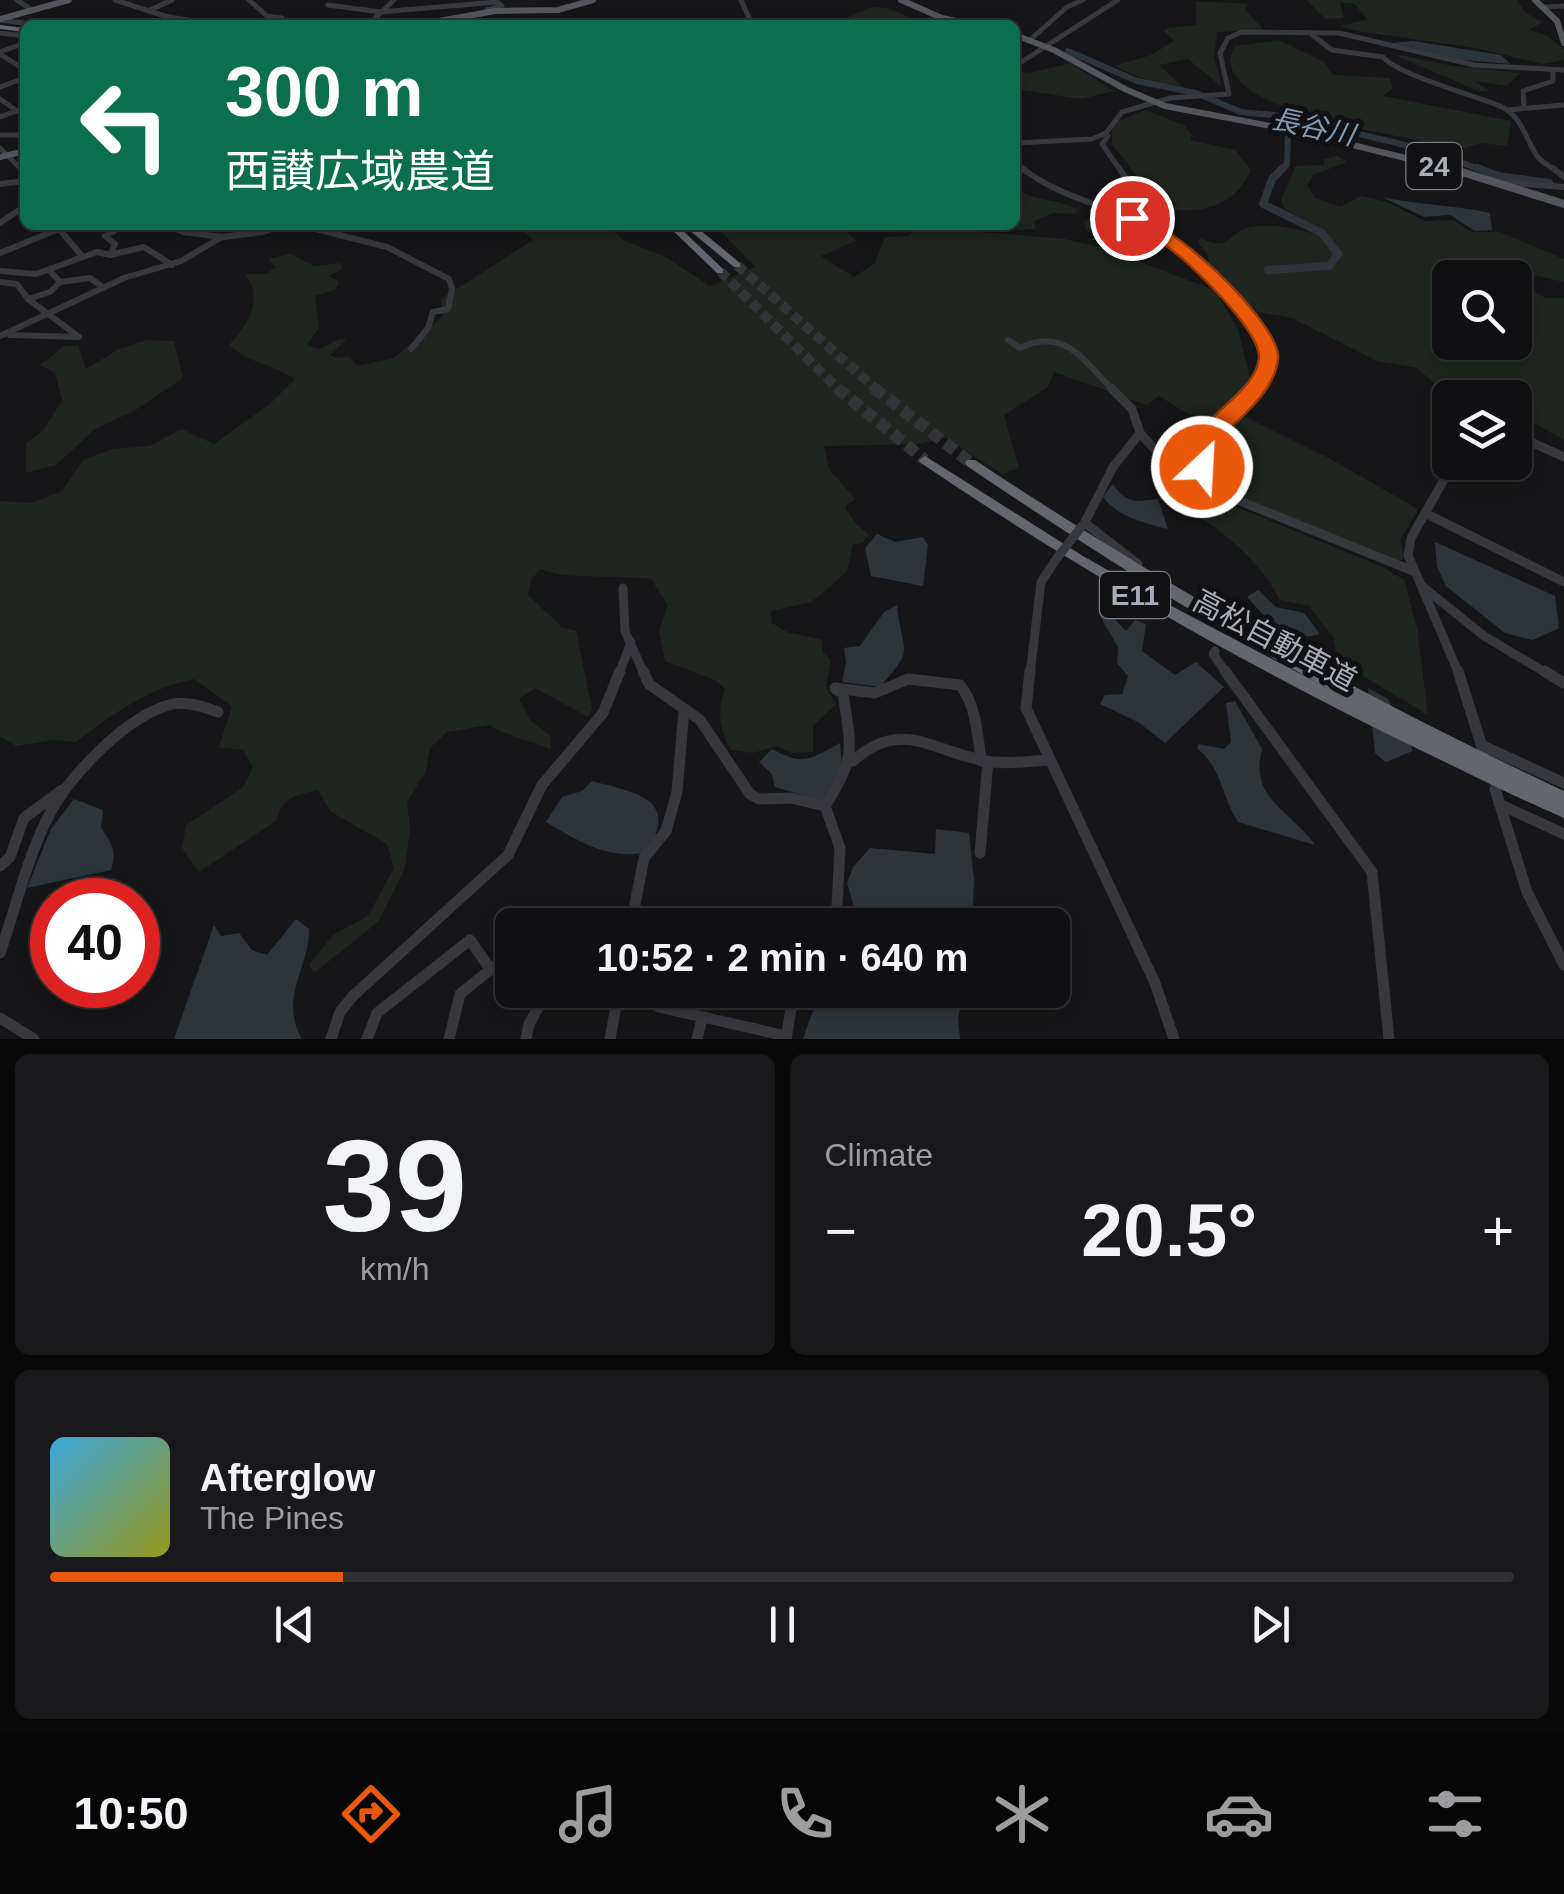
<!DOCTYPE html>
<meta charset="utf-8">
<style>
body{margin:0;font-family:Arial,"Noto Sans JP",sans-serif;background:#19191b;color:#f1f3f6;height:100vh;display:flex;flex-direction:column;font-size:38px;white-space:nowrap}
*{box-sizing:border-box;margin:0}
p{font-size:32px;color:#9c9d9f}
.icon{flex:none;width:55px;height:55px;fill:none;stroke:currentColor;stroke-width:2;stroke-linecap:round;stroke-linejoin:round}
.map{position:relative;height:1039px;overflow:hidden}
.details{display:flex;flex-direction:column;gap:15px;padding:15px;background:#09090a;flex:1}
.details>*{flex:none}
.hud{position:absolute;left:20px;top:20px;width:1000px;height:210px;border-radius:15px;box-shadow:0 5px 15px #0003,0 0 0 2px #303032;background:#0b6e4f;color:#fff;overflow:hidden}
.buttons{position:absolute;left:1432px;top:260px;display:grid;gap:20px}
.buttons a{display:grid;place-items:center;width:100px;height:100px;border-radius:15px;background:#101012;box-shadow:0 5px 15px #0003,0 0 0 2px #303032;font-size:50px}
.speed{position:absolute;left:30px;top:878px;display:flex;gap:20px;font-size:50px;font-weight:700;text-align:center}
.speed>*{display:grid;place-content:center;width:130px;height:130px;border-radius:50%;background:#101012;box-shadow:0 5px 15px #0003,0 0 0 2px #303032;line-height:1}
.speed .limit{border:15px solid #d22;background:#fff;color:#111}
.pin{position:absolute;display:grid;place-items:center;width:85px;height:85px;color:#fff;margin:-42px;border:5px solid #fff;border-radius:50%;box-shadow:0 2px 10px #0007}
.me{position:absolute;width:110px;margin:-55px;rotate:25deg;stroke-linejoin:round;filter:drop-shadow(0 0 8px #0008)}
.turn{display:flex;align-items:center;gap:35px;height:210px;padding:0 40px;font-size:45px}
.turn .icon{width:130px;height:130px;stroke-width:2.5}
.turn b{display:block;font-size:70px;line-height:85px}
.big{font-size:75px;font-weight:600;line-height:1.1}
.details .card{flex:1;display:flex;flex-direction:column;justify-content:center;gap:15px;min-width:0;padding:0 35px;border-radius:15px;background:#19191b}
.details .dial{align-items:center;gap:0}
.dial b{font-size:130px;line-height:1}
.song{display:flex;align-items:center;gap:30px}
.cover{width:120px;height:120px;border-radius:15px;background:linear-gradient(135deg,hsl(200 70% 55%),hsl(60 70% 35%))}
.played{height:10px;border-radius:5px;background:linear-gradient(90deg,#ea580c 20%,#303032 20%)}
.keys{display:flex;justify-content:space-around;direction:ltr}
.heat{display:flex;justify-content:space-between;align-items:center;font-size:55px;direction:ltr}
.details .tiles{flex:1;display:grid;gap:15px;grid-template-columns:1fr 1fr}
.card:last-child{grid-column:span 2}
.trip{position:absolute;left:495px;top:908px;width:575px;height:100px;border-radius:15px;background:#101012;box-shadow:0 5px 15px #0003,0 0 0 2px #303032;font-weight:600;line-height:100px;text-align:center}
.tabs{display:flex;height:160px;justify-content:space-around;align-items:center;background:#060607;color:#9c9d9f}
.tabs .icon{width:70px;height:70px}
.tabs .on{color:#ea580c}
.tabs b{font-size:45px;color:#f1f3f6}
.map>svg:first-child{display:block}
.green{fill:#1e261f}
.water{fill:#2c353c}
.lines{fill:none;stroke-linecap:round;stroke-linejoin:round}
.river-far1{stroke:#2c353c;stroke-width:6}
.river{stroke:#2c353c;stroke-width:8}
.highway-tunnel-far1{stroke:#333438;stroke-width:10;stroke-dasharray:10 5;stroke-linecap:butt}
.highway-tunnel{stroke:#333438;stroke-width:12;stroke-dasharray:12 6;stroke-linecap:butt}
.minor-far3{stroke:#37383d;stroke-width:5}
.minor-far2{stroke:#37383d;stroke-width:6}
.minor-far1{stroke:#37383d;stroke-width:9}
.minor{stroke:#37383d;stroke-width:11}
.major-far1{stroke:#53555c;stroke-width:6}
.major{stroke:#53555c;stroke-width:8}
.highway{fill:#63666e;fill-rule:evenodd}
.minor-bridge{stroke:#37383d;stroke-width:9}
.route{fill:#ea580c;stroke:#983908;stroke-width:2.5}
.labels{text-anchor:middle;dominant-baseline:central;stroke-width:10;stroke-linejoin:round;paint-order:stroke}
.far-water-label{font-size:28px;font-style:italic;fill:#7f9bb3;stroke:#111113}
.shield{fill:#111113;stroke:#7b7e86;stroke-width:2.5}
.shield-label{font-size:28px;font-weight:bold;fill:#a8adb8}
.street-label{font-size:30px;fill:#a8adb8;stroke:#111113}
</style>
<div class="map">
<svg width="1564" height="1039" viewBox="0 0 1564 1039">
<rect width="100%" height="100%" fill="#161618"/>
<g class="green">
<path d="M 1307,0 L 1517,0 L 1526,13 L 1542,22 L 1530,30 L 1548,36 L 1564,49 L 1564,60 L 1543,64 L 1476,48 L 1357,31 L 1339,26 L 1367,20 L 1355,4 L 1340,2 L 1343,18 L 1325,19 Z"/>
<path d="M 1196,1 L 1248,4 L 1245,10 L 1264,30 L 1217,32 L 1214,58 L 1222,87 L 1188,59 L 1159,65 L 1185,89 L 1160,86 L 1114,66 L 1151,55 L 1174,41 L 1164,31 L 1168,28 L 1196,25 Z"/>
<path d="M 871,7 L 888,8 L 928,25 L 837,22 Z"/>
<path d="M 1279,40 L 1324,62 L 1333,75 L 1390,78 L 1393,89 L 1383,96 L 1511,121 L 1507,146 L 1480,143 L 1466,148 C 1428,140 1196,114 1235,46 Z"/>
<path d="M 1390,53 L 1453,66 L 1520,73 L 1507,86 L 1475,81 L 1490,91 L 1478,91 Z"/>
<path d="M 1070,63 L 1114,91 L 1081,99 L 1015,89 L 1015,70 L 1029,73 Z"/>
<path d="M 1145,110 L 1184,125 L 1192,135 L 1190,140 L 1235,150 L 1251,170 C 1233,209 1201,214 1161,208 L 1112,144 L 1112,127 L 1119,121 Z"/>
<path d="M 1337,156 L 1347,162 L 1313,175 L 1307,186 L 1316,198 L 1341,207 L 1361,196 L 1387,202 L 1425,221 L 1454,220 L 1471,232 L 1500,232 L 1564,259 L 1564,282 L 1469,260 L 1468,263 L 1504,277 L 1450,278 L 1450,342 L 1515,342 L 1515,282 L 1547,298 L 1564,298 L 1564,440 L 1515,412 L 1515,398 L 1463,397 L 1435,384 L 1417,368 L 1377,361 L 1292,318 L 1258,312 L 1210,268 L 1207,254 L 1198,242 L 1200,238 C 1232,253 1226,232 1251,227 C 1271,222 1296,230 1316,234 L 1320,231 L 1285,209 L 1281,200 L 1296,166 L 1324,165 L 1324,159 Z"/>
<path d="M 1019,190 C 1039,203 1058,198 1078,210 L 1075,214 L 1052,213 L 1035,221 L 1035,229 L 1019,230 L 1008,225 L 1015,225 L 1015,191 Z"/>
<path d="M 1116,191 L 1130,193 L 1114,226 L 1094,235 L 1086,230 L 1084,222 L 1090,218 L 1089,208 Z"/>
<path d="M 496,225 L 606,225 L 625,241 L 666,257 L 710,286 L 755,267 L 724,234 L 709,225 L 841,225 L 856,241 L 821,256 L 854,277 L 875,263 L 885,237 L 909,236 L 920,225 L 962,225 L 981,232 L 1065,239 L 1108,249 L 1216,291 L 1238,330 L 1252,384 L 1215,417 L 1188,414 L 1159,396 L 1147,405 L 1054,372 L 1048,387 L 1004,415 L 1019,468 L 1002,474 L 946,438 L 919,444 L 824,446 L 829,469 L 855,499 L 845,507 L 855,523 L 869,535 L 862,543 L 853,545 L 847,571 L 829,588 L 811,602 L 771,611 L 772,623 L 787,632 L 822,640 L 822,652 L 831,660 L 826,687 L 836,704 L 813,726 L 813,752 L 792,753 L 777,746 L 753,753 L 731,750 C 719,727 717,715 725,689 L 717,681 L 665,661 L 659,631 L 668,605 L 651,579 C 615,573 574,582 540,569 L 531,580 L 528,595 L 562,627 L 576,631 L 592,708 L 588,717 L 535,688 L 519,699 L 530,720 L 550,736 L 551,750 C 530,740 510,737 489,725 L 447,732 L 430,748 L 426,771 L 407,802 L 410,830 L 405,868 L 378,922 L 314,973 L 309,965 L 333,935 L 368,916 L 394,868 L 387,844 L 330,811 L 318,790 C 295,795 283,797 276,821 L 199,872 L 182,848 L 186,825 L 243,787 L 253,767 L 243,750 L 219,747 L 232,706 L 194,679 C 148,688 113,714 76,742 L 54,740 L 16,746 L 0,736 L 0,501 L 32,503 L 62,491 L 83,460 L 113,449 L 149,446 L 182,429 L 214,444 L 270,404 L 295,379 C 274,365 246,362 229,345 C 247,326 265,299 245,274 L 266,274 L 276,267 L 268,259 L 290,254 L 314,266 L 340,263 L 343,269 L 329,276 L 339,282 L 335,290 L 315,296 L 319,328 L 307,345 L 320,349 L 341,338 L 346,340 L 330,355 L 337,358 L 349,356 L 358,366 L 394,358 L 443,316 L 441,299 L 533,240 L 519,228 Z"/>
<path d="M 147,340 L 174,341 L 183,378 L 134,411 L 95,429 L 56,465 L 26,473 L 26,443 L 43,431 L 62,400 L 55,373 L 40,365 L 64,346 L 78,345 L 86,369 L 119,349 Z"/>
<path d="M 1241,415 L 1327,457 L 1418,509 L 1401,539 L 1403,559 L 1397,562 L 1230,493 C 1215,480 1209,471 1210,451 Z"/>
<path d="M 1181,484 L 1385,568 L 1404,580 L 1417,628 L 1428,715 L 1338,661 L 1334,638 L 1309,606 L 1280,600 C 1257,557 1220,527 1178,505 Z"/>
</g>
<g class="water">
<path d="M 1413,41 L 1501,55 L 1510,64 L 1463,60 L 1393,43 Z"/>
<path d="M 1382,197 C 1418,205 1454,205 1490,213 L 1492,230 L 1475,231 L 1450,215 L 1424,217 Z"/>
<path d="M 1112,484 C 1129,504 1133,502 1158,499 L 1168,529 C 1144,523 1118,517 1103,497 Z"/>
<path d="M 877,534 L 895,542 L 923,537 L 928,545 L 923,586 L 871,576 L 865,548 Z"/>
<path d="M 1435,542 L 1555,596 L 1559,628 L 1533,640 L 1505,633 L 1446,586 L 1437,567 Z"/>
<path d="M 1258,590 L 1276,607 L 1304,613 L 1320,634 C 1287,644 1267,619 1247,597 Z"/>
<path d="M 897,605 C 902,656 917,645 880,687 L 842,682 L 846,662 L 844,648 L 860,646 L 884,612 Z"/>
<path d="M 1107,611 L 1126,631 L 1135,620 L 1146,624 L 1142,651 L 1175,675 L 1196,662 L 1224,687 L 1165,743 L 1138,722 L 1100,704 L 1105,695 L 1122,694 L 1128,676 L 1117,663 L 1118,647 L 1100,616 Z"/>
<path d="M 1368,688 L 1388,699 L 1413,751 L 1386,762 L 1375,753 Z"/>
<path d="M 1235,701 L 1262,749 C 1249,800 1290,809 1315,845 L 1238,822 C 1222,798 1221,765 1197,749 L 1198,744 L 1224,749 L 1231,742 L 1226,703 Z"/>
<path d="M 840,743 L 842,766 L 822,801 L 775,787 L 772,774 L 759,762 L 772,749 C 803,766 809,760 840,743 Z"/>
<path d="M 592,781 C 636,793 680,798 647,852 C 610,861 578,841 546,822 L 562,797 L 582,791 Z"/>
<path d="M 74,799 L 103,810 L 101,828 C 112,843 117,851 111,870 L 27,888 L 51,829 Z"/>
<path d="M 936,829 L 969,833 L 974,880 L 972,925 L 849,925 L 853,903 L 847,883 L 853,867 L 870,848 L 935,854 Z"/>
<path d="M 296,919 L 309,929 C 310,968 278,997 302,1039 L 174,1039 L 214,925 L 221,936 L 239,933 L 252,950 L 267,955 Z"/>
<path d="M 829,990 L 963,990 L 958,1018 L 960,1039 L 803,1039 L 812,1013 Z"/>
</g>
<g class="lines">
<g class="river-far1">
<path d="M 1068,51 L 1137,81 L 1196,93 L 1241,112 L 1284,116 L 1430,151 L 1484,171"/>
<path d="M 1281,171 L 1287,165 L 1288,135 L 1296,133 L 1301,125"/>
</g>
<g class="river">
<path d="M 1477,168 L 1498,176 L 1549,183"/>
<path d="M 1268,270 L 1329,266 L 1338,254 L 1322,233 L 1263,204 L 1272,179 L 1283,168"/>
</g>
<g class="highway-tunnel-far1">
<path d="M 737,265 L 877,390"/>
<path d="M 720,271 L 839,390"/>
</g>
<g class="highway-tunnel">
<path d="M 837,388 L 925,460"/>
<path d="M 874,388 L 971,463"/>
</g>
<g class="minor-far3">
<path d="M 17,0 L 32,10"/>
<path d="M 115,0 L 165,16 L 214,25"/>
<path d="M 249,0 L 267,16 L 282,18 L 283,25"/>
<path d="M 741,0 L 752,25"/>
<path d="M 328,5 L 380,12 L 497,2 L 502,6 L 487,10"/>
<path d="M 1544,7 L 1564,6"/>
<path d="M 148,11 L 172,0"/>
<path d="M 0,20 L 39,25"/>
<path d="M 370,23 L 394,0"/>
<path d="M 0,33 L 25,36"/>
<path d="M 1312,35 L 1332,50 L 1383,57 C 1396,74 1476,96 1500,106 C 1522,116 1525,138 1537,156 C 1541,162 1550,166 1556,171"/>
<path d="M 1031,39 L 1067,7 L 1083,0"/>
<path d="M 0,52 L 25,43"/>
<path d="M 0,54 L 25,70"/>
<path d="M 1015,66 L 1118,0"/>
<path d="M 0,87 L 25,78"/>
<path d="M 0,99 L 17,111"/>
<path d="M 1524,107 L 1523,91 L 1553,81 L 1553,71"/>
<path d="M 1507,110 L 1564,105"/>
<path d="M 0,117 L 25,108"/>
<path d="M 0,135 L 25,135"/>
<path d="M 1108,136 L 1102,144 L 1121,171"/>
<path d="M 1015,143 L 1092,139 L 1106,133 L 1122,112 L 1170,98 L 1229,94 L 1220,53 L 1228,38 L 1242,32 L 1339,33 L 1474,65 L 1564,70"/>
<path d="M 0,148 L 23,171"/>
<path d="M 1015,163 L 1025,171"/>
</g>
<g class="minor-far2">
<path d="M 20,168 L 25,173"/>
<path d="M 1022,168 C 1063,201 1118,206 1162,234 C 1182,247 1262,327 1267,348 C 1271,361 1263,380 1254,390"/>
<path d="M 1119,168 C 1131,185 1137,197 1123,215"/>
<path d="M 1553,168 L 1564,177"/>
<path d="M 1497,182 L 1564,187"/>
<path d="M 0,184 L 25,181"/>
<path d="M 0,223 L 25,206"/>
<path d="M 126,225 L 150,225"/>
<path d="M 167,225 L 183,232 L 222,237"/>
<path d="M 300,225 L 387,247 L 449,279 L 452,289 L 448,309 L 433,312 L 428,328 L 411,349"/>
<path d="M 59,229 L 82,256"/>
<path d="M 0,253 L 59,229 L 90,225"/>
<path d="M 110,255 L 115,244 L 105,236 L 124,225"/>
<path d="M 0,271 L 36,274 L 97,252 L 110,255 L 144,247 L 172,265"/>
<path d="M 0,282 L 17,284 L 28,299 L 79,337 L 10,335"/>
<path d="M 60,282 L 90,278 L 104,288"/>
<path d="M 28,299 L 50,292 L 60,282 L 49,270"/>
<path d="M 0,336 L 124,278 L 181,261 L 222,237 L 263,232 L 282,225"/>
<path d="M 1008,340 L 1020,348 C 1064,326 1084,361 1113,390"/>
</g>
<g class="minor-far1">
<path d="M 1111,388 L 1132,409 L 1140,433 L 1166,462 L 1225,499"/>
<path d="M 1256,388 L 1200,449 L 1207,477 L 1225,495 L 1413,571"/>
<path d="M 1515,435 L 1564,457"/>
<path d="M 1454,462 L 1411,538 L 1408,555 L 1459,674"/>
<path d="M 1425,513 L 1564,582"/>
<path d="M 1085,523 L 1138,564"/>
<path d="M 1084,524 L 1113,467 L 1140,433"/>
<path d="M 1422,586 L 1484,636 L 1548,674"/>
<path d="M 623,588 L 625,631 L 644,674"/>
<path d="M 1215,651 L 1213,654 L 1227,674"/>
<path d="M 619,674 L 631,642"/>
<path d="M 1030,674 L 1041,582 L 1057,558"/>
</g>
<g class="minor">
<path d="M 643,671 L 649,684 L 700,720 L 750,794 L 759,799 L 791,798 L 825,806 L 840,848 L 836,925"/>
<path d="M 1030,671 L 1026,708 L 1155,983 L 1174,1039"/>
<path d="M 1225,671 L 1372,872 L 1389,1039"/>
<path d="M 1458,671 L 1484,753"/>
<path d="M 1544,671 L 1564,683"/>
<path d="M 835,688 L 875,693 L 908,679 L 960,685 C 976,704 978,737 981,761"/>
<path d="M 1481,745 L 1564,783"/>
<path d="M 853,761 C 902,717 933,752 986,761 C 1007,765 1029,761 1050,760"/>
<path d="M 1495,789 L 1527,892 L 1564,965"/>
<path d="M 1499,804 L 1564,834"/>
<path d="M 825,806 C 857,756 851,749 843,693 L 837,690"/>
<path d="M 980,853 L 988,762"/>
<path d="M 0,866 L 10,857 L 24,818 L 62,790"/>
<path d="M 631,925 L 644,858 L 666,831 L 677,792 L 684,710"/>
<path d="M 0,953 C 16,907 27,858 49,815 C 70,775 128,714 173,704 C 188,701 204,707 218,712"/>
<path d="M 631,990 L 659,1007 L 786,1036"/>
<path d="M 0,1018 L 34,1039"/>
<path d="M 331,1039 L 340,1012 L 353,996 L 508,855 L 542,785 L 603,713 L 620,671"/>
<path d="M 367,1039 L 377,1013 L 470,940 L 491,970"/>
<path d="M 449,1039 L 460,994 L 512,952"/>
<path d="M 526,1039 L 529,1024 L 548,990"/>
<path d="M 610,1039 L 619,990"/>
<path d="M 697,1039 L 702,1018"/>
<path d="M 786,1039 L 792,1003 L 801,990"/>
</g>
<g class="major-far1">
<path d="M 901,0 L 942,18 L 973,25"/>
<path d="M 1535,0 L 1557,21 L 1564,43"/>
<path d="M 0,19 L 69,0"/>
<path d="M 356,25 L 428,23 L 495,11 L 558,10 L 593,0"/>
<path d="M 1015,35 L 1054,50 L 1127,90 L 1165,106 L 1292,130 L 1458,171"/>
<path d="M 0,157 L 25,151"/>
</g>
<path class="major" d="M 1449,168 L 1564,204"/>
<g class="highway">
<path d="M 0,25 L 25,28 L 25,32 L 0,29 Z"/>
<path d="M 667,225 L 677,225 L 723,269 L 723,273 L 717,273 Z"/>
<path d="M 683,225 L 694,225 L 740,263 L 740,267 L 734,267 Z"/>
<path d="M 925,456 L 1083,556 L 1162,601 L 1350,700 C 1217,630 1091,550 967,466 L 965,463 L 967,460 L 975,460 C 1166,587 1357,694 1564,791 L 1564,818 C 1515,797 1468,773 1420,750 C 1247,666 1080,571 921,463 L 919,460 Z"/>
</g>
<path class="minor-bridge" d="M 1057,558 L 1082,526"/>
</g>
<path class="route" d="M 1127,215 C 1161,210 1281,323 1278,358 C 1276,392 1236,421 1214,444 L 1210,457 L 1213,467 L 1202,475 L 1194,472 C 1171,426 1255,401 1259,358 C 1261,332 1194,267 1173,251 C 1159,240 1142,231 1127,222 Z"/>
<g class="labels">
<g class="far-water-label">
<text transform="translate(1313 127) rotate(12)">長谷川</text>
</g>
<g class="shield">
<rect x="1406.5" y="143" width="55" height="46" rx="8"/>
<rect x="1100" y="572" width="70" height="46" rx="8"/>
</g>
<g class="shield-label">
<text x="1434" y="166">24</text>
<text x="1135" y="595">E11</text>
</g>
<g class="street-label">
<text transform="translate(1275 640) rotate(28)">高松自動車道</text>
</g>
</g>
</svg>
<div class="buttons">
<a><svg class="icon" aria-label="search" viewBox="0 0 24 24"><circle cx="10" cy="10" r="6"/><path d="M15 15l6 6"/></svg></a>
<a><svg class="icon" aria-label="layers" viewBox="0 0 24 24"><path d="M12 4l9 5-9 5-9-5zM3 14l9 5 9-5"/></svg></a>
</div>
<div class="speed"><div class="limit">40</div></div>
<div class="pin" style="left:1132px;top:218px;background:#d93025"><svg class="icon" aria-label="arrive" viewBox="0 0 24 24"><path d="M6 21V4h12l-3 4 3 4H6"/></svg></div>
<svg class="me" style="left:1202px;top:467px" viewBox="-20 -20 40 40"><circle r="17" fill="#ea580c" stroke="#fff" stroke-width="3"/><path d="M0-11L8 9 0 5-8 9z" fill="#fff"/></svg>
<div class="trip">10:52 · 2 min · 640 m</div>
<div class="hud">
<div class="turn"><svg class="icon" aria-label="left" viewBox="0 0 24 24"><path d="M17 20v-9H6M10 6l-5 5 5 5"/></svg><div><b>300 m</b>西讃広域農道</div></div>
</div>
</div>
<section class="details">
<div class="tiles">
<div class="card dial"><b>39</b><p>km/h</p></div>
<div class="card"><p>Climate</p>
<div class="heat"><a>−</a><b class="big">20.5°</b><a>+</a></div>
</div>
<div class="card">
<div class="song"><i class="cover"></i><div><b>Afterglow</b><p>The Pines</p></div></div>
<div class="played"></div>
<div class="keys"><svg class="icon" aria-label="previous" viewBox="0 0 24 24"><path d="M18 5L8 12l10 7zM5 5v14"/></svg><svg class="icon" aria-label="pause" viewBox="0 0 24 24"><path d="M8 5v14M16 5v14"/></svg><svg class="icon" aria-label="next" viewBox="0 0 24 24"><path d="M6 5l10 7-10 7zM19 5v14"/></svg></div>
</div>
</div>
</section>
<nav class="tabs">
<b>10:50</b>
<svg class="icon on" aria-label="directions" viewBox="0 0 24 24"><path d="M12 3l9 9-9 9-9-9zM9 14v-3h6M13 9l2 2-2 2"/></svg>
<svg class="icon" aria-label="music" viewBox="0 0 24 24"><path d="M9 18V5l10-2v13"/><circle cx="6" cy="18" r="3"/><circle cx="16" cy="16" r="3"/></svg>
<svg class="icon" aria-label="phone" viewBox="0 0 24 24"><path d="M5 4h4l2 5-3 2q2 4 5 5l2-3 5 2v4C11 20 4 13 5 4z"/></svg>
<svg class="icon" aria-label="climate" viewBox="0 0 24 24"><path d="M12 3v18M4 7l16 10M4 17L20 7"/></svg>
<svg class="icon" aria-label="car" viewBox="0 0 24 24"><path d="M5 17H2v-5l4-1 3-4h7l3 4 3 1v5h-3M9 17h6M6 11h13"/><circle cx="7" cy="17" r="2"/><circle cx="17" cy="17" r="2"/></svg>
<svg class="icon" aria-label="filters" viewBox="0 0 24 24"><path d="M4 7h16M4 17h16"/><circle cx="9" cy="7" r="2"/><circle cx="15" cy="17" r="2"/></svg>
</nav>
